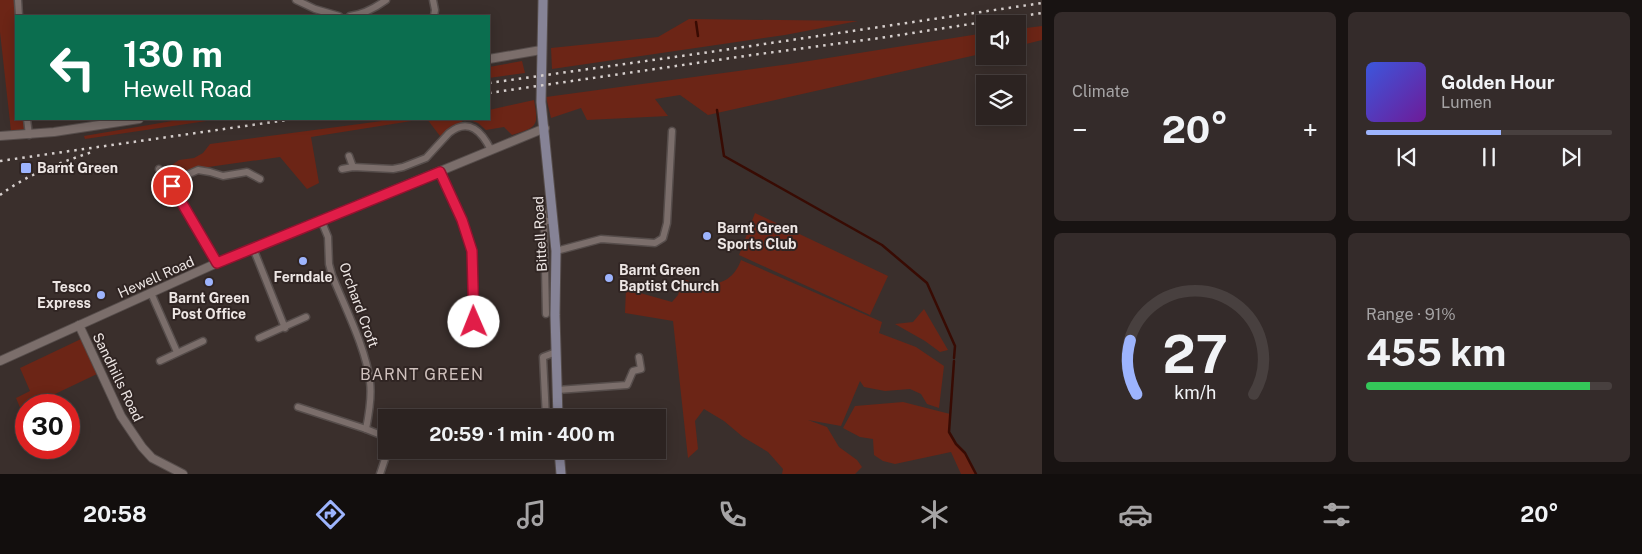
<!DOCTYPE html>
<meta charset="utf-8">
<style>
body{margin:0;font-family:"Public Sans",sans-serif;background:#342b2a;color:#f1f3f6;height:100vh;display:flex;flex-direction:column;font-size:19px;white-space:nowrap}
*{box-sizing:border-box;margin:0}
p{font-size:16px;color:#a6a4a5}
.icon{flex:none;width:28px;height:28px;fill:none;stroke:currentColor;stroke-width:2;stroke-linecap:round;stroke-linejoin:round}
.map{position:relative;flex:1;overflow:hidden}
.side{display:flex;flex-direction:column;gap:12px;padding:12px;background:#181312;width:600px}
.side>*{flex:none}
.top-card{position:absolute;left:15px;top:15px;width:475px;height:105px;border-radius:0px;box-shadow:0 2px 12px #0003,0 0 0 1px #48403f;background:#0b6e4f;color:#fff;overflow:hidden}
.tools{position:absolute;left:976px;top:15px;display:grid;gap:10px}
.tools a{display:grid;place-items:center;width:50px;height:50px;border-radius:0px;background:#2c2321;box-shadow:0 2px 12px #0003,0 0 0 1px #48403f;font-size:25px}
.speed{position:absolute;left:15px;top:394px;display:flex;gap:10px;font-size:25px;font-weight:700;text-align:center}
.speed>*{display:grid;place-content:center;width:65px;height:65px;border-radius:50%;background:#2c2321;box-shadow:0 2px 12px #0003,0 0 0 1px #48403f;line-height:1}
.speed .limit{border:8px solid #d22;background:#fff;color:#111}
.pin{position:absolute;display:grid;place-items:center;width:42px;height:42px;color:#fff;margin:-21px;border:2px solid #fff;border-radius:50%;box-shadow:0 1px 5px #0007}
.me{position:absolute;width:55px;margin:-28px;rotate:359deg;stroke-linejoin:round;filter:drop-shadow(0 0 4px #0008)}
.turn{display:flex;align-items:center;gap:18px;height:105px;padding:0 25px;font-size:22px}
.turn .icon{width:65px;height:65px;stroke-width:2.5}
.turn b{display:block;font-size:35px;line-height:42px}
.big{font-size:38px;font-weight:700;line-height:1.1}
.side .widget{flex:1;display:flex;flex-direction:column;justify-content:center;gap:8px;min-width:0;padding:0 18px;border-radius:8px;background:#342b2a}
.side .dial{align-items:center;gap:0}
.dial svg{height:130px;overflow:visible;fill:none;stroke:#48403f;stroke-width:7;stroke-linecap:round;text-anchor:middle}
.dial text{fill:#f1f3f6;stroke:none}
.song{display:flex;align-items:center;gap:15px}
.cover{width:60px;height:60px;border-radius:8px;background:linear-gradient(135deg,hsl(230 70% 55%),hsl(280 70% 35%))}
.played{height:5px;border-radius:2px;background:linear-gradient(90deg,#9db4fd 55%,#48403f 55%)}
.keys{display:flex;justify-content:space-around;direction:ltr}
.heat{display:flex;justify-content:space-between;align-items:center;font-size:28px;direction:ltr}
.charge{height:8px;border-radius:4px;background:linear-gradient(90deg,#34c759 91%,#48403f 0)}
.side .tiles{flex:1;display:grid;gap:12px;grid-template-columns:repeat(2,1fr)}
.trip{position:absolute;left:378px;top:409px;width:288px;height:50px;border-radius:0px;background:#2c2321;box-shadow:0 2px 12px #0003,0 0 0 1px #48403f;font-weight:700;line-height:50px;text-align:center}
.dock{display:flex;height:80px;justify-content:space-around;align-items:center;background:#120e0d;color:#a6a4a5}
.dock .icon{width:35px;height:35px}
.dock .current{color:#9db4fd}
.dock b{font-size:22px;color:#f1f3f6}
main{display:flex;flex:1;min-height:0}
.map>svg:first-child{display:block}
.green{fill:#6c2516}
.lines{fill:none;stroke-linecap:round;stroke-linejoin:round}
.stream{stroke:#380b03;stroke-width:2.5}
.minor-casing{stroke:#564d4b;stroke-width:9}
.tertiary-casing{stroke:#564d4b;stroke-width:10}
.secondary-casing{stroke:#564d4b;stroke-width:11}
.minor{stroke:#7b6e6b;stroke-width:6}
.tertiary{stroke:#7b6e6b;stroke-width:8}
.secondary{stroke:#868396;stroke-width:9}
.rail{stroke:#d6cfcd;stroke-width:2.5;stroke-dasharray:2.5 5;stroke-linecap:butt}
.route-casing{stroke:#92132f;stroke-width:12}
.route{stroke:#e11d48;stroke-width:9}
.poi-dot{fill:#9db4fd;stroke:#302523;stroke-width:2}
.labels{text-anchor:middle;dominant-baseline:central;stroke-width:4;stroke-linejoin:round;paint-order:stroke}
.poi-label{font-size:14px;font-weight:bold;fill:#ede6e4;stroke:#302523;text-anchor:start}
.street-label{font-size:14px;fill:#ede6e4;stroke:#302523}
.quarter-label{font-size:16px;letter-spacing:1px;fill:#cfc1bd;stroke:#302523}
</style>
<main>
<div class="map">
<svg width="1042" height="474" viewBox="0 0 1042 474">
<rect width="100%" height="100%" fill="#3a2f2c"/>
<g class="green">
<path d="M 0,0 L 14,0 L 16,24 L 16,119 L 25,119 L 26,129 L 11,131 L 0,32 Z"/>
<path d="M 689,19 L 858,21 L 785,35 L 552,69 L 551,48 L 658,37 Z"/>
<path d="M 1042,26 L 1042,40 L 1018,46 L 1018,29 Z"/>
<path d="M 985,33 L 985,53 L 708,115 L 680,95 L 655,99 L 668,116 L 587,120 L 581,108 L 551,118 L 546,97 L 790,64 Z"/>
<path d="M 522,61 L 525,73 L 489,78 L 489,67 Z"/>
<path d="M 534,100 C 539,127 537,127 512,135 L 504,127 L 486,130 L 478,123 L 467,119 L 489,119 L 489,110 Z"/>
<path d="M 184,119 L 220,119 L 85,139 L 84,136 Z"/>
<path d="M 397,119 L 424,119 L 311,137 L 319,183 L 307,189 L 280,157 L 194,169 L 172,182 L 166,172 L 172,165 L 179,160 L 194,158 L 203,153 L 210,144 Z"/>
<path d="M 427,119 L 466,119 L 440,136 Z"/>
<path d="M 755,213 L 888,276 L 870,315 L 739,255 Z"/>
<path d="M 741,260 L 882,322 L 879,333 L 916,347 L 944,366 L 939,408 L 927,404 L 921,394 L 910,389 L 885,391 L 864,387 L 860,381 L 841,426 L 808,420 L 827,427 L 839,447 L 857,460 L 862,467 L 855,474 L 782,474 L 783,469 L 768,452 L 743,437 L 724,421 L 704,409 L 695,421 L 698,449 L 688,458 L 673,321 L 625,313 L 626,289 L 672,302 L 678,295 L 683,279 C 707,287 731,288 741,260 Z"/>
<path d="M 924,309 L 948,350 L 940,352 L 925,341 L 895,324 L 913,322 Z"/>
<path d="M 81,339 L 97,374 L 32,405 L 26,405 L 26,408 L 21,410 L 16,398 L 30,391 L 20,368 Z"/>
<path d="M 903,402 L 950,414 L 949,432 L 956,444 L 965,453 L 976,474 L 961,474 L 951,452 L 895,464 L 883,461 L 874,455 L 873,439 L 860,437 L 843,428 L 855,406 Z"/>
</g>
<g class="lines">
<g class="stream">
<path d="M 696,22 L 698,36"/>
<path d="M 717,110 L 724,156 L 882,245 L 927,283 L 955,346 L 954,358"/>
<path d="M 954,361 L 949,432 L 956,444 L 965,453 L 976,474"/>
</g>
<g class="minor-casing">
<g id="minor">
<path d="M 18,0 L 19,16"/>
<path d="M 296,0 L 315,9 L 339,16"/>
<path d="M 433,0 L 435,10 L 434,16"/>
<path d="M 350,16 C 364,14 375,8 386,0"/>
<path d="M 27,119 L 29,135"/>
<path d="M 349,156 L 353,167"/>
<path d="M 159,169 L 163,172 L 217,263"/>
<path d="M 342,169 L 353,167 L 393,169 L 403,167 L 426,158 L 449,133 C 469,117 482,132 491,150"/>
<path d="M 440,172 L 462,221 L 472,251 L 474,322 L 469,328"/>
<path d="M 172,186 L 189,174 L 198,170 L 210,172 L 223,176 L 247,172 L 260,179"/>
<path d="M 543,210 L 544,221 L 548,221"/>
<path d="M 321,220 L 328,237 L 329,264 L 332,275 C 345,308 366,348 370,382 C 372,397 369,414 366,429 L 386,437"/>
<path d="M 544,221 L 546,314"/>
<path d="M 253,248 L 285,328"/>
<path d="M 556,251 L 601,239 L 655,243 L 663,238 L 667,223 L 672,131"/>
<path d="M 151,293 L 177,352"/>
<path d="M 259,338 L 306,317"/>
<path d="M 160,361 L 203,341"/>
<path d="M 557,390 L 627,385 L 633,371 L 641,369 L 639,357"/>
<path d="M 298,407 L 366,429"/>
<path d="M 546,418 L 543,357 L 556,352"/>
<path d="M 423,450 L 427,451 L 429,450"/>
<path d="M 380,474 L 388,450"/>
</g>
</g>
<g class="tertiary-casing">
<g id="tertiary">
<path d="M 489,59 L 541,50"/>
<path d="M 0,136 L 54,132 L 139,119"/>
<path d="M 79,325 L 121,416 L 142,447 L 152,458 L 183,474"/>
<path d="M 0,361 L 217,263 L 545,128"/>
</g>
</g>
<g class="secondary-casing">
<g id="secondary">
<path d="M 543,0 L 541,102 L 556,251 L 555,315 L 558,418"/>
<path d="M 559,450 L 561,474"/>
</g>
</g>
<use href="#minor" class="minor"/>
<use href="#tertiary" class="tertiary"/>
<use href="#secondary" class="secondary"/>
<g class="rail">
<path d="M 489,83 L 710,52 L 1042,3"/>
<path d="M 489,93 L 752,55 L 880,38 L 1042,13"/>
<path d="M 0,161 L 294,119"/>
<path d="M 0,195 C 28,174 59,163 92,152"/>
</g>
</g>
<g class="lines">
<g class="route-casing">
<path id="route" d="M 172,186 L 217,263 L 440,172 L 462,220 L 472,251 L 474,322"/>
</g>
<use href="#route" class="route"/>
</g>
<g class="poi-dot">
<rect x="20" y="162" width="12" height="12" rx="2.5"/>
<circle cx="707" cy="236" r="5"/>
<circle cx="303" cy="261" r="5"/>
<circle cx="609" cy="278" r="5"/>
<circle cx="209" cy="282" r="5"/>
<circle cx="101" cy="295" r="5"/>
</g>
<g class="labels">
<g class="poi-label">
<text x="37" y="168">Barnt Green</text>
<text x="717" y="228">Barnt Green<tspan x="717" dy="16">Sports Club</tspan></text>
<text x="619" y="270">Barnt Green<tspan x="619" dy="16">Baptist Church</tspan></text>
<text x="303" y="277" text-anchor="middle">Ferndale</text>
<text x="91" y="287" text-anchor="end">Tesco<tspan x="91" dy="16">Express</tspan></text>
<text x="209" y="298" text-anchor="middle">Barnt Green<tspan x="209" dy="16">Post Office</tspan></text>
</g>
<g class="street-label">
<text transform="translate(540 234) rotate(-93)">Bittell Road</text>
<text transform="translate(156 277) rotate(-24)">Hewell Road</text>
<text transform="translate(359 305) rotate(70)">Orchard Croft</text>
<text transform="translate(118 377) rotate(64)">Sandhills Road</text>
</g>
<g class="quarter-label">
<text x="422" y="374">BARNT GREEN</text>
</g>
</g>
</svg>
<div class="tools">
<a><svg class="icon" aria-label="sound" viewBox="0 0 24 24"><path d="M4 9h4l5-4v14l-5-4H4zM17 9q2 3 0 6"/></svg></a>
<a><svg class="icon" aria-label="layers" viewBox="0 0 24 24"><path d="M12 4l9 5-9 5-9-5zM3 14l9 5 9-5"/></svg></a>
</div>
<div class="speed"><div class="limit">30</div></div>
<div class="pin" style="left:172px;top:186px;background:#d93025"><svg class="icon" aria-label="arrive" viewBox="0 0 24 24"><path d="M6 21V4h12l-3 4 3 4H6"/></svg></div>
<svg class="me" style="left:474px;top:322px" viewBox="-20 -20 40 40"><circle r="19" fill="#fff"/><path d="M0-13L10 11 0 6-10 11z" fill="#e11d48"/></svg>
<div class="trip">20:59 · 1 min · 400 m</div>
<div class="top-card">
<div class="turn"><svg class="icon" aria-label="left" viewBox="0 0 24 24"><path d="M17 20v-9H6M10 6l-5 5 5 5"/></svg><div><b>130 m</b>Hewell Road</div></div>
</div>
</div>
<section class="side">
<div class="tiles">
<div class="widget"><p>Climate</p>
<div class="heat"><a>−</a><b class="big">20°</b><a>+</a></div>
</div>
<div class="widget">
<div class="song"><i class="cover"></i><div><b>Golden Hour</b><p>Lumen</p></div></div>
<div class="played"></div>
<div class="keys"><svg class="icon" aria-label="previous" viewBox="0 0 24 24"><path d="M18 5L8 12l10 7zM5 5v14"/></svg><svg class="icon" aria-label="pause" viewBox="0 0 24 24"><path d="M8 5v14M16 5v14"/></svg><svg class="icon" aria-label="next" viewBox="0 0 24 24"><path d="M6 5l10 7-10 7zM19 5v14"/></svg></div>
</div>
<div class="widget dial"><svg viewBox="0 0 100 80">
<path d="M14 69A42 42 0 1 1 86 69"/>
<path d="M14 69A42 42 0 0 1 10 36" stroke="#9db4fd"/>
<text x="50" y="56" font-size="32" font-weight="700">27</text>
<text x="50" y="72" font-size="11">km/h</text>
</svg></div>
<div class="widget"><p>Range · 91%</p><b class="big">455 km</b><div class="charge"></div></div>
</div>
</section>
</main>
<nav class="dock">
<b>20:58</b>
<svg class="icon current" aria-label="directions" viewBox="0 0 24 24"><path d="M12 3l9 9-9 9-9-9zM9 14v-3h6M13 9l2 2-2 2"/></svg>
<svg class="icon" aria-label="music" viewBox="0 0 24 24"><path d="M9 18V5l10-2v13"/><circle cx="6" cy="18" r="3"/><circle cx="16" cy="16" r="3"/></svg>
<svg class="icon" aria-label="phone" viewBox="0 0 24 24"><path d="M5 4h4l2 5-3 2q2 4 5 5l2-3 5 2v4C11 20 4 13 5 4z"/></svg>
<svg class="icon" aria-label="climate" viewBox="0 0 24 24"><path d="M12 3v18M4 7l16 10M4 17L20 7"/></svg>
<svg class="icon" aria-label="car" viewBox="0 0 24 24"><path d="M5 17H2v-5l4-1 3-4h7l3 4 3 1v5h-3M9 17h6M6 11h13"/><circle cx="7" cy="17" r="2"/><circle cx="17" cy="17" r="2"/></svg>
<svg class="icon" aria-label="filters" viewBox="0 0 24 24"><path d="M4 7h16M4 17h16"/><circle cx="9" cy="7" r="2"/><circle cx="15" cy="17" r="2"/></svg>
<b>20°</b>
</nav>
